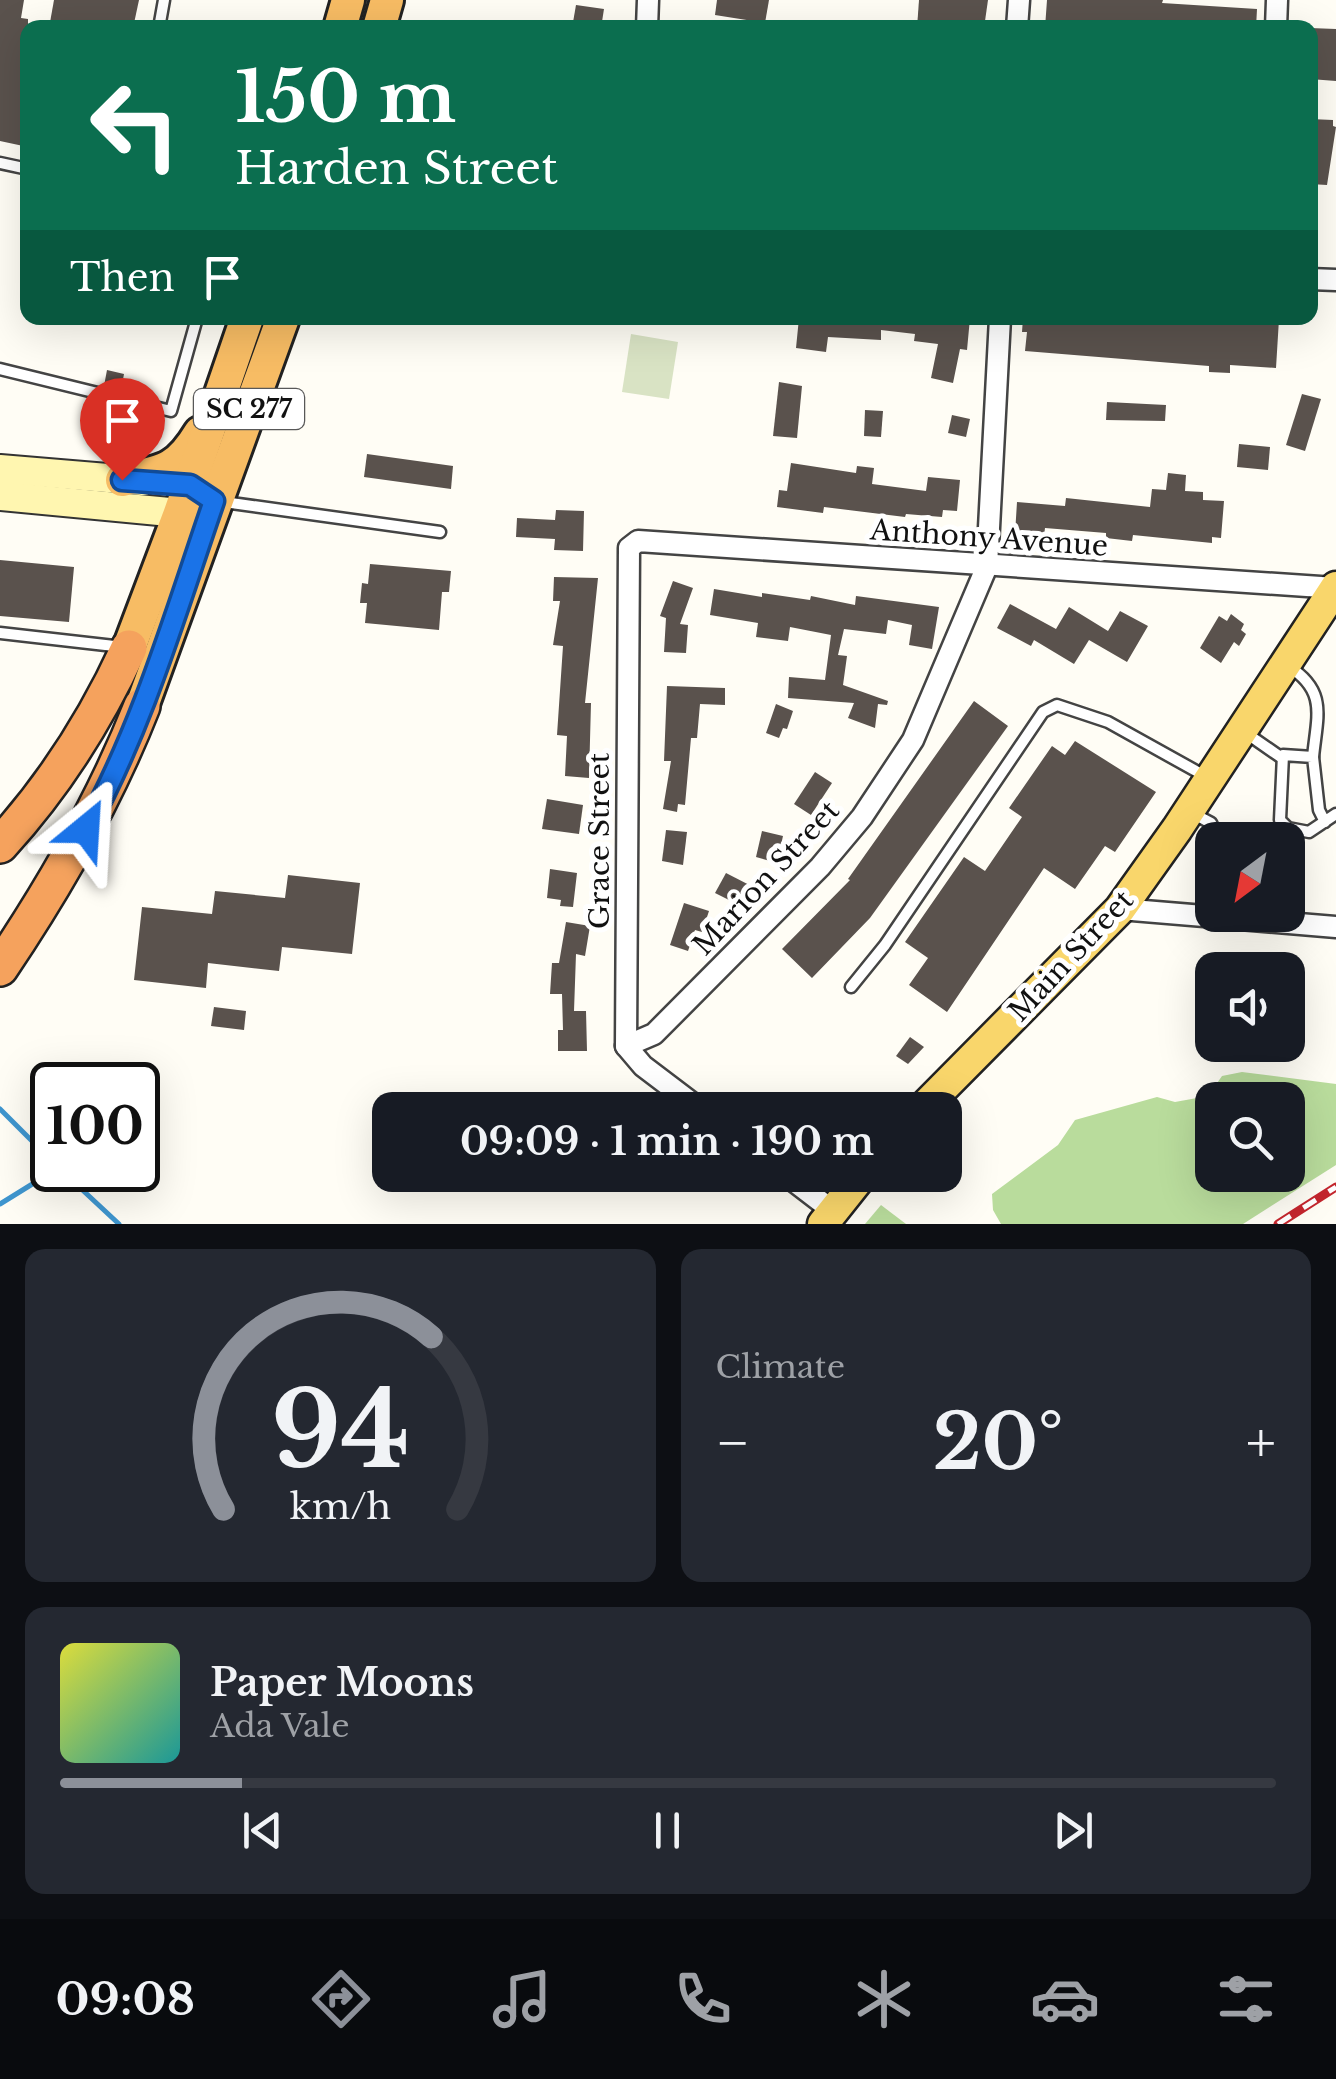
<!DOCTYPE html>
<meta charset="utf-8">
<style>
body{margin:0;font-family:"Libre Baskerville",serif;background:#242831;color:#f1f3f6;height:100vh;display:flex;flex-direction:column;font-size:38px;white-space:nowrap}
*{box-sizing:border-box;margin:0}
p{font-size:32px;color:#9ea1a6}
.icon{flex:none;width:55px;height:55px;fill:none;stroke:currentColor;stroke-width:2;stroke-linecap:round;stroke-linejoin:round}
.map{position:relative;height:1224px;overflow:hidden}
.side{display:flex;flex-direction:column;gap:25px;padding:25px;background:#0d0f14;flex:1}
.side>*{flex:none}
.top-card{position:absolute;left:20px;top:20px;width:1298px;height:305px;border-radius:20px;box-shadow:0 10px 40px #0002;background:#0b6e4f;color:#fff;overflow:hidden}
.needle{width:65px;rotate:212deg}
.fabs{position:absolute;left:1195px;top:822px;display:grid;gap:20px}
.fabs a{display:grid;place-items:center;width:110px;height:110px;border-radius:20px;background:#171b24;box-shadow:0 10px 40px #0002;font-size:50px}
.speed{position:absolute;left:30px;top:1062px;display:flex;gap:20px;font-size:50px;font-weight:700;text-align:center}
.speed>*{display:grid;place-content:center;width:130px;height:130px;border-radius:50%;background:#171b24;box-shadow:0 10px 40px #0002;line-height:1}
.speed .limit{border:5px solid #111;border-radius:15px;background:#fff;color:#111}
.pin{position:absolute;display:grid;place-items:center;width:85px;height:85px;color:#fff;margin:-102px -42px;border-radius:50% 50% 50% 0;rotate:-45deg;box-shadow:0 0 10px #0007}
.pin .icon{rotate:45deg}
.me{position:absolute;width:110px;margin:-55px;rotate:27deg;stroke-linejoin:round;filter:drop-shadow(0 0 8px #0008)}
.turn{display:flex;align-items:center;gap:35px;height:210px;padding:0 50px;font-size:45px}
.turn .icon{width:130px;height:130px;stroke-width:2.5}
.turn b{display:block;font-size:70px;line-height:85px}
.then{display:flex;align-items:center;height:95px;padding:0 50px;background:#0003;gap:20px;font-size:38px}
.big{font-size:75px;font-weight:700;line-height:1.1}
.side .tile{flex:1;display:flex;flex-direction:column;justify-content:center;gap:15px;min-width:0;padding:0 35px;border-radius:20px;background:#242831}
.side .dial{align-items:center;gap:0}
.dial svg{height:260px;overflow:visible;fill:none;stroke:#363941;stroke-width:7;stroke-linecap:round;text-anchor:middle}
.dial text{fill:#f1f3f6;stroke:none}
.song{display:flex;align-items:center;gap:30px}
.cover{width:120px;height:120px;border-radius:15px;background:linear-gradient(135deg,hsl(60 70% 55%),hsl(180 70% 35%))}
.played{height:10px;border-radius:5px;background:linear-gradient(90deg,#8c9099 15%,#363941 15%)}
.keys{display:flex;justify-content:space-around;direction:ltr}
.heat{display:flex;justify-content:space-between;align-items:center;font-size:55px;direction:ltr}
.side .tiles{flex:1;display:grid;gap:25px;grid-template-columns:1fr 1fr}
.tile:last-child{grid-column:span 2}
.trip{position:absolute;left:372px;top:1092px;width:590px;height:100px;border-radius:20px;background:#171b24;box-shadow:0 10px 40px #0002;font-weight:700;line-height:100px;text-align:center}
.tabs{display:flex;height:160px;justify-content:space-around;align-items:center;background:#090b0e;color:#9ea1a6}
.tabs .icon{width:70px;height:70px}
.tabs .selected{color:#8c9099}
.tabs b{font-size:45px;color:#f1f3f6}
.map>svg:first-child{display:block}
.forest{fill:#b9dc9c;fill-rule:evenodd}
.cemetery{fill:#d9e3c4}
.lines{fill:none;stroke-linecap:round;stroke-linejoin:round}
.stream{stroke:#3f96cf;stroke-width:5}
.building{fill:#5a524d}
.service-casing{stroke:#444;stroke-width:15}
.minor-casing{stroke:#444;stroke-width:25}
.secondary-casing{stroke:#333;stroke-width:32}
.primary-casing{stroke:#222;stroke-width:35}
.trunk-casing{stroke:#222;stroke-width:38}
.motorway-casing{stroke:#222;stroke-width:40}
.service{stroke:#fff;stroke-width:10}
.minor{stroke:#fff;stroke-width:20}
.secondary{stroke:#fff6b0;stroke-width:28}
.primary{stroke:#f9d66b;stroke-width:30}
.trunk{stroke:#f7bc64;stroke-width:32}
.motorway{stroke:#f5a25d;stroke-width:35}
.rail-casing{stroke:#c4262e;stroke-width:9}
.rail{stroke:#fff;stroke-width:5;stroke-dasharray:15;stroke-linecap:butt}
.route-casing{stroke:#114b97;stroke-width:25}
.route{stroke:#1a73e8;stroke-width:18}
.labels{text-anchor:middle;dominant-baseline:central;stroke-width:10;stroke-linejoin:round;paint-order:stroke}
.shield{fill:#fff;stroke:#585858;stroke-width:2.5}
.shield-label{font-size:25px;font-weight:bold;fill:#111}
.street-label{font-size:28px;fill:#111;stroke:#fff}
</style>
<div class="map">
<svg width="1336" height="1224" viewBox="0 0 1336 1224">
<rect width="100%" height="100%" fill="#fffdf5"/>
<g class="forest">
<path d="M 1242,1072 L 1336,1084 L 1336,1165 L 1243,1224 L 1001,1224 L 993,1210 L 992,1194 L 1058,1145 L 1075,1120 L 1157,1097 L 1175,1102 L 1208,1096 L 1222,1076 ZM 1212,1100 L 1288,1100 L 1288,1175 L 1212,1175 Z"/>
<path d="M 881,1205 L 906,1224 L 865,1224 Z"/>
</g>
<path class="cemetery" d="M 631,334 L 678,342 L 669,399 L 622,392 Z"/>
<g class="lines">
<g class="stream">
<path d="M 0,1109 L 52,1161"/>
<path d="M 61,1170 L 119,1224"/>
<path d="M 0,1204 L 55,1170"/>
</g>
</g>
<g class="building">
<path d="M 0,0 L 24,0 L 21,18 L 28,19 L 28,147 L 0,141 Z"/>
<path d="M 54,0 L 139,0 L 133,28 L 49,28 Z"/>
<path d="M 717,0 L 769,0 L 765,23 L 715,15 Z"/>
<path d="M 919,0 L 988,0 L 984,28 L 917,28 Z"/>
<path d="M 1047,0 L 1163,0 L 1162,3 L 1257,9 L 1256,28 L 1045,28 Z"/>
<path d="M 576,5 L 604,9 L 601,28 L 572,28 Z"/>
<path d="M 1310,28 L 1336,29 L 1336,81 L 1310,79 Z"/>
<path d="M 1310,119 L 1333,120 L 1333,126 L 1336,127 L 1327,185 L 1310,184 Z"/>
<path d="M 799,318 L 970,318 L 967,350 L 960,349 L 953,383 L 931,378 L 938,344 L 914,341 L 915,334 L 881,330 L 881,340 L 828,337 L 826,352 L 796,348 Z"/>
<path d="M 1023,318 L 1279,319 L 1276,368 L 1230,365 L 1230,373 L 1209,372 L 1209,366 L 1025,351 L 1027,332 L 1022,332 Z"/>
<path d="M 107,370 L 124,374 L 121,390 L 104,386 Z"/>
<path d="M 779,382 L 802,386 L 797,438 L 773,436 Z"/>
<path d="M 1302,394 L 1321,399 L 1305,451 L 1286,445 Z"/>
<path d="M 1107,402 L 1166,405 L 1165,421 L 1106,420 Z"/>
<path d="M 865,410 L 883,411 L 881,437 L 864,436 Z"/>
<path d="M 952,415 L 970,419 L 966,437 L 948,433 Z"/>
<path d="M 1239,444 L 1270,447 L 1268,470 L 1237,467 Z"/>
<path d="M 367,454 L 453,466 L 451,489 L 364,477 Z"/>
<path d="M 791,463 L 856,473 L 857,466 L 874,468 L 872,484 L 926,491 L 928,477 L 960,480 L 957,511 L 943,510 L 942,517 L 906,514 L 905,517 L 824,507 L 823,513 L 777,507 L 779,490 L 787,491 Z"/>
<path d="M 1168,473 L 1186,475 L 1185,491 L 1203,492 L 1203,500 L 1224,501 L 1221,538 L 1212,537 L 1212,543 L 1133,535 L 1132,541 L 1106,538 L 1106,533 L 1045,528 L 1044,536 L 1015,534 L 1017,502 L 1065,506 L 1066,498 L 1150,507 L 1152,489 L 1166,490 Z"/>
<path d="M 556,510 L 584,511 L 583,551 L 554,550 L 555,539 L 516,537 L 517,518 L 555,520 Z"/>
<path d="M 0,560 L 74,567 L 69,622 L 0,616 Z"/>
<path d="M 370,564 L 451,571 L 449,592 L 442,592 L 439,630 L 365,623 L 367,603 L 360,603 L 362,583 L 368,584 Z"/>
<path d="M 554,577 L 598,578 L 585,703 L 591,703 L 589,778 L 565,776 L 567,736 L 557,735 L 563,646 L 553,645 L 560,601 L 553,601 Z"/>
<path d="M 673,581 L 693,588 L 680,624 L 688,625 L 686,653 L 664,652 L 666,618 L 660,616 Z"/>
<path d="M 714,589 L 762,597 L 762,593 L 810,600 L 811,596 L 855,605 L 856,596 L 939,607 L 932,649 L 909,645 L 912,625 L 888,620 L 886,634 L 844,629 L 838,655 L 847,656 L 843,685 L 888,701 L 887,705 L 878,704 L 875,728 L 848,718 L 854,703 L 788,698 L 789,677 L 825,680 L 831,635 L 790,627 L 788,641 L 756,637 L 758,623 L 710,615 Z"/>
<path d="M 1010,604 L 1056,629 L 1069,607 L 1108,631 L 1120,611 L 1148,626 L 1127,662 L 1089,640 L 1074,664 L 1034,640 L 1031,646 L 997,628 Z"/>
<path d="M 1231,614 L 1244,624 L 1241,630 L 1246,634 L 1239,646 L 1234,642 L 1221,663 L 1200,648 L 1219,616 L 1227,621 Z"/>
<path d="M 667,686 L 725,688 L 725,705 L 700,704 L 697,738 L 691,738 L 685,805 L 678,804 L 677,812 L 663,809 L 671,761 L 664,761 Z"/>
<path d="M 974,701 L 1008,726 L 870,918 L 812,978 L 782,949 L 850,880 L 848,879 Z"/>
<path d="M 776,704 L 793,711 L 787,729 L 783,728 L 779,738 L 766,733 Z"/>
<path d="M 1075,741 L 1156,792 L 1115,852 L 1105,846 L 1075,889 L 1044,868 L 947,1012 L 909,985 L 928,958 L 905,942 L 964,857 L 985,871 L 1022,817 L 1009,808 L 1052,746 L 1065,755 Z"/>
<path d="M 815,772 L 832,783 L 811,815 L 794,804 Z"/>
<path d="M 547,799 L 583,805 L 579,834 L 542,829 Z"/>
<path d="M 666,830 L 687,832 L 683,865 L 662,861 Z"/>
<path d="M 762,831 L 783,836 L 777,863 L 756,857 Z"/>
<path d="M 550,869 L 577,873 L 573,907 L 560,906 L 561,900 L 547,898 Z"/>
<path d="M 726,873 L 761,891 L 751,911 L 715,893 Z"/>
<path d="M 1288,873 L 1305,875 L 1304,891 L 1288,890 Z"/>
<path d="M 288,875 L 360,883 L 352,954 L 282,947 L 279,971 L 208,963 L 206,988 L 134,980 L 142,907 L 212,914 L 215,891 L 285,898 Z"/>
<path d="M 684,903 L 709,911 L 702,932 L 695,930 L 688,951 L 670,945 Z"/>
<path d="M 566,922 L 590,926 L 585,956 L 576,954 L 574,1011 L 586,1011 L 587,1051 L 558,1051 L 558,1030 L 563,1030 L 562,994 L 550,994 L 552,963 L 559,963 Z"/>
<path d="M 214,1007 L 246,1011 L 244,1030 L 211,1026 Z"/>
<path d="M 910,1037 L 924,1047 L 908,1064 L 896,1056 Z"/>
</g>
<g class="lines">
<g class="service-casing">
<g id="service">
<path d="M 159,28 L 164,0"/>
<path d="M 0,163 L 28,169"/>
<path d="M 0,369 L 171,411 L 197,318"/>
<path d="M 224,502 L 440,532"/>
<path d="M 0,633 L 123,647"/>
<path d="M 1288,666 C 1328,691 1317,716 1313,757"/>
<path d="M 1246,733 L 1282,758"/>
<path d="M 1194,814 L 1211,823 L 1219,840"/>
<path d="M 1325,822 L 1319,810 L 1313,757 L 1283,755 L 1280,820 L 1288,828 L 1309,832 L 1336,814"/>
<path d="M 1204,916 L 1205,887 L 1212,869"/>
<path d="M 851,987 L 885,945 L 1043,712 L 1057,705 L 1108,722 L 1205,776"/>
</g>
</g>
<g class="minor-casing">
<g id="minor">
<path d="M 647,28 L 648,0"/>
<path d="M 1017,28 L 1019,0"/>
<path d="M 1276,28 L 1277,0"/>
<path d="M 1310,279 L 1336,280"/>
<path d="M 1120,909 L 1336,927"/>
<path d="M 626,1046 L 654,1034 L 820,867 L 862,817 L 913,740 L 987,566 L 1000,318"/>
<path d="M 701,1110 L 643,1066 L 626,1046 L 629,548 L 638,541 L 1336,588"/>
<path d="M 786,1175 L 833,1211"/>
</g>
</g>
<g class="secondary-casing">
<g id="secondary">
<path d="M 0,469 L 143,481"/>
<path d="M 0,496 L 180,513 L 199,507"/>
</g>
</g>
<g class="primary-casing">
<g id="primary">
<path d="M 921,1110 L 1120,909 L 1177,829 L 1336,587"/>
<path d="M 823,1224 L 862,1175"/>
</g>
</g>
<g class="trunk-casing">
<g id="trunk">
<path d="M 340,28 L 348,0"/>
<path d="M 379,28 L 387,0"/>
<path d="M 122,480 C 163,471 177,471 200,433"/>
<path d="M 129,648 L 180,513 L 247,318"/>
<path d="M 142,706 L 283,318"/>
</g>
</g>
<g class="motorway-casing">
<g id="motorway">
<path d="M 0,845 C 54,786 96,720 129,648"/>
<path d="M 0,968 C 56,885 105,800 142,706"/>
</g>
</g>
<use href="#service" class="service"/>
<use href="#minor" class="minor"/>
<use href="#secondary" class="secondary"/>
<use href="#primary" class="primary"/>
<use href="#trunk" class="trunk"/>
<use href="#motorway" class="motorway"/>
<g class="rail-casing">
<path id="rail" d="M 1278,1224 L 1336,1187"/>
</g>
<use href="#rail" class="rail"/>
</g>
<g class="lines">
<g class="route-casing">
<path id="route" d="M 86,829 C 143,726 176,611 214,501 L 190,485 L 122,480"/>
</g>
<use href="#route" class="route"/>
</g>
<g class="labels">
<rect class="shield" x="194" y="389" width="110" height="40" rx="8"/>
<g class="shield-label">
<text x="249" y="409">SC 277</text>
</g>
<g class="street-label">
<text transform="translate(989 538) rotate(4)">Anthony Avenue</text>
<text transform="translate(599 841) rotate(-90)">Grace Street</text>
<text transform="translate(766 878) rotate(-47)">Marion Street</text>
<text transform="translate(1071 956) rotate(-47)">Main Street</text>
</g>
</g>
</svg>
<div class="fabs">
<a><svg class="needle" viewBox="-14 -14 28 28"><path d="M0-13l5 13h-10z" fill="#e53935"/><path d="M0 13l5-13h-10z" fill="#9ea1a6"/></svg></a>
<a><svg class="icon" aria-label="sound" viewBox="0 0 24 24"><path d="M4 9h4l5-4v14l-5-4H4zM17 9q2 3 0 6"/></svg></a>
<a><svg class="icon" aria-label="search" viewBox="0 0 24 24"><circle cx="10" cy="10" r="6"/><path d="M15 15l6 6"/></svg></a>
</div>
<div class="speed"><div class="limit">100</div></div>
<div class="pin" style="left:122px;top:480px;background:#d93025"><svg class="icon" aria-label="arrive" viewBox="0 0 24 24"><path d="M6 21V4h12l-3 4 3 4H6"/></svg></div>
<svg class="me" style="left:86px;top:829px" viewBox="-20 -20 40 40"><path d="M0-17L14 15 0 8-14 15z" fill="#1a73e8" stroke="#fff" stroke-width="4"/></svg>
<div class="trip">09:09 · 1 min · 190 m</div>
<div class="top-card">
<div class="turn"><svg class="icon" aria-label="left" viewBox="0 0 24 24"><path d="M17 20v-9H6M10 6l-5 5 5 5"/></svg><div><b>150 m</b>Harden Street</div></div>
<div class="then">Then<svg class="icon" aria-label="arrive" viewBox="0 0 24 24"><path d="M6 21V4h12l-3 4 3 4H6"/></svg></div>
</div>
</div>
<section class="side">
<div class="tiles">
<div class="tile dial"><svg viewBox="0 0 100 80">
<path d="M14 69A42 42 0 1 1 86 69"/>
<path d="M14 69A42 42 0 0 1 78 16" stroke="#8c9099"/>
<text x="50" y="56" font-size="32" font-weight="700">94</text>
<text x="50" y="72" font-size="11">km/h</text>
</svg></div>
<div class="tile"><p>Climate</p>
<div class="heat"><a>−</a><b class="big">20°</b><a>+</a></div>
</div>
<div class="tile">
<div class="song"><i class="cover"></i><div><b>Paper Moons</b><p>Ada Vale</p></div></div>
<div class="played"></div>
<div class="keys"><svg class="icon" aria-label="previous" viewBox="0 0 24 24"><path d="M18 5L8 12l10 7zM5 5v14"/></svg><svg class="icon" aria-label="pause" viewBox="0 0 24 24"><path d="M8 5v14M16 5v14"/></svg><svg class="icon" aria-label="next" viewBox="0 0 24 24"><path d="M6 5l10 7-10 7zM19 5v14"/></svg></div>
</div>
</div>
</section>
<nav class="tabs">
<b>09:08</b>
<svg class="icon selected" aria-label="directions" viewBox="0 0 24 24"><path d="M12 3l9 9-9 9-9-9zM9 14v-3h6M13 9l2 2-2 2"/></svg>
<svg class="icon" aria-label="music" viewBox="0 0 24 24"><path d="M9 18V5l10-2v13"/><circle cx="6" cy="18" r="3"/><circle cx="16" cy="16" r="3"/></svg>
<svg class="icon" aria-label="phone" viewBox="0 0 24 24"><path d="M5 4h4l2 5-3 2q2 4 5 5l2-3 5 2v4C11 20 4 13 5 4z"/></svg>
<svg class="icon" aria-label="climate" viewBox="0 0 24 24"><path d="M12 3v18M4 7l16 10M4 17L20 7"/></svg>
<svg class="icon" aria-label="car" viewBox="0 0 24 24"><path d="M5 17H2v-5l4-1 3-4h7l3 4 3 1v5h-3M9 17h6M6 11h13"/><circle cx="7" cy="17" r="2"/><circle cx="17" cy="17" r="2"/></svg>
<svg class="icon" aria-label="filters" viewBox="0 0 24 24"><path d="M4 7h16M4 17h16"/><circle cx="9" cy="7" r="2"/><circle cx="15" cy="17" r="2"/></svg>
</nav>
